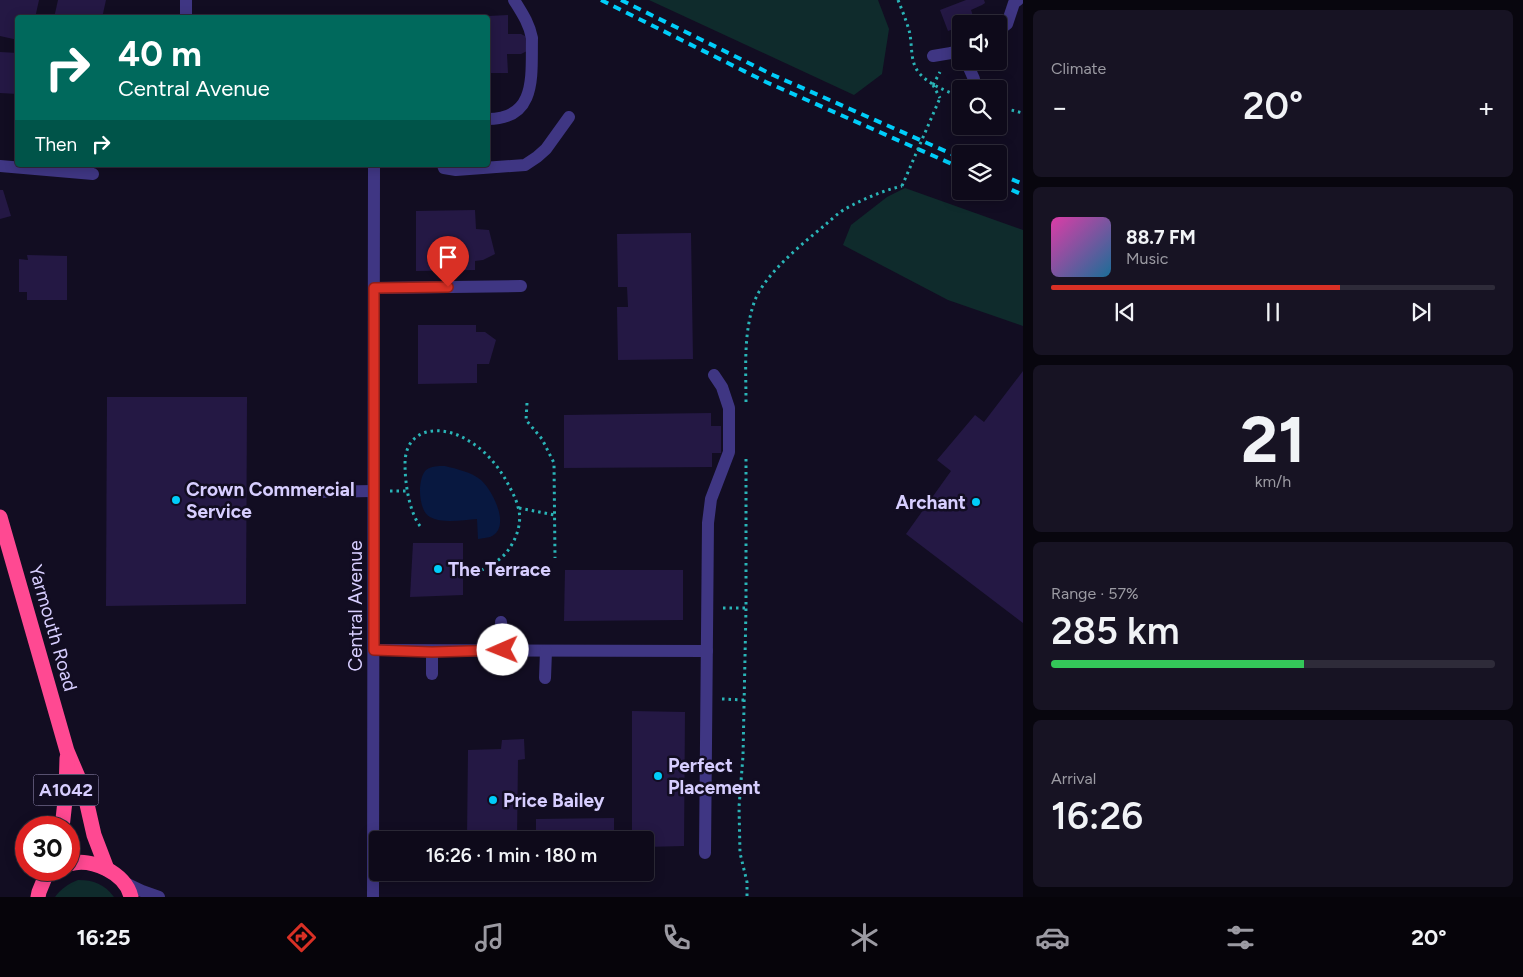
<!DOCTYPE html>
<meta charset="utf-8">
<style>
body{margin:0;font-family:Figtree,sans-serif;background:#171323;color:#f1f3f6;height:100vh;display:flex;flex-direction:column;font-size:19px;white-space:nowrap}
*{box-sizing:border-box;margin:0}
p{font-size:16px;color:#9b9aa2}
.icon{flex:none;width:28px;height:28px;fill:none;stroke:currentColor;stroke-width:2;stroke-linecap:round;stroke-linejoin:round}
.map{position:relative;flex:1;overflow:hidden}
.drawer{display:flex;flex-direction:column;gap:10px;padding:10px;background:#08060e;width:500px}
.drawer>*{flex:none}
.banner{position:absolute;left:15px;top:15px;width:475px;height:152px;border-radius:5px;box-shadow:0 2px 12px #0003,0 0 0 1px #2e2b39;background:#00695c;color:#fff;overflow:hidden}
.buttons{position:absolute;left:952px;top:15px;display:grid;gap:10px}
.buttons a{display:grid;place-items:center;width:55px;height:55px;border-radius:5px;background:#0e0a1a;box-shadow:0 2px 12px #0003,0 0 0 1px #2e2b39;font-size:25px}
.speed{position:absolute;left:15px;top:816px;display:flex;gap:10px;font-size:25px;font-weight:700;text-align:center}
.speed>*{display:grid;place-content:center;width:65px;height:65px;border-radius:50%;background:#0e0a1a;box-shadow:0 2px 12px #0003,0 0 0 1px #2e2b39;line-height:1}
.speed .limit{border:8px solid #d22;background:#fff;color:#111}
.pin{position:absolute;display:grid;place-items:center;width:42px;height:42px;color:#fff;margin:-51px -21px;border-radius:50% 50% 50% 0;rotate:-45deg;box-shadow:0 0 5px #0007}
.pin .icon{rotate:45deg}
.me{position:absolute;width:55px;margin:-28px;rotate:269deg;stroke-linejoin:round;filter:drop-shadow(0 0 4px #0008)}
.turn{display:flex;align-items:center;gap:18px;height:105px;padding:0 20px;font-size:22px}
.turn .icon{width:65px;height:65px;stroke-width:2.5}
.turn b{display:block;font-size:35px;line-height:42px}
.then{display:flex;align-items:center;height:48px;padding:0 20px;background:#0003;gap:10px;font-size:19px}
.big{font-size:38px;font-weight:600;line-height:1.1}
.drawer .card{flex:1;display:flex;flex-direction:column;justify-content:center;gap:8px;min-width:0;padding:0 18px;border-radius:8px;background:#171323}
.drawer .dial{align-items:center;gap:0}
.dial b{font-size:65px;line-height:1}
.song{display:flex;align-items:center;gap:15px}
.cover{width:60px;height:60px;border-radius:8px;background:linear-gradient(135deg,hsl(320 70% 55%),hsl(200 70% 35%))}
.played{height:5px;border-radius:2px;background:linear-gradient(90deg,#d93025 65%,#2e2b39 65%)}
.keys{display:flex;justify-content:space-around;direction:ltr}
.heat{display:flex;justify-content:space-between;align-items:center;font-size:28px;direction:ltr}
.charge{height:8px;border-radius:4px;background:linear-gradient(90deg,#34c759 57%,#2e2b39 0)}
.trip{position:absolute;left:369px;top:831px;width:285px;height:50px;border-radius:5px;background:#0e0a1a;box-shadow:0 2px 12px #0003,0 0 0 1px #2e2b39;font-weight:600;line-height:50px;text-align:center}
.tabs{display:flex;height:80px;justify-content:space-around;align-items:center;background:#06040a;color:#9b9aa2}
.tabs .icon{width:35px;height:35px}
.tabs .active{color:#d93025}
.tabs b{font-size:22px;color:#f1f3f6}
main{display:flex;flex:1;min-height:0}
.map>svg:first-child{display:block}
.green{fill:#0f2b2c}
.water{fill:#081840}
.building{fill:#241844}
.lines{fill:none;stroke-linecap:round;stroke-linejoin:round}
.path{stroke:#2ab4b7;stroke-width:3;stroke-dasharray:2.5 4;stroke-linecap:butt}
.minor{stroke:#3f3683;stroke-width:12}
.highway{stroke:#ff4992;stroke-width:15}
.rail{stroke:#00cdf9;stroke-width:4;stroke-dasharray:8 6;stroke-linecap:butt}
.path-bridge{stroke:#2ab4b7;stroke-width:3;stroke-dasharray:2.5 4;stroke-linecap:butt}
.route-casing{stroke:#8d1f18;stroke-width:12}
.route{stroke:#d93025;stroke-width:9}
.poi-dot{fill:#00cdf9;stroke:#120d22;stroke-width:2}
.labels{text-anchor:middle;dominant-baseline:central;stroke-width:5;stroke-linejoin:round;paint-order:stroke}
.shield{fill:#120d22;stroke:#9c94bd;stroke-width:1}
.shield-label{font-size:18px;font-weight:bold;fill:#d7ceff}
.poi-label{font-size:19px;font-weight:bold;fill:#d7ceff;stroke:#120d22;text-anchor:start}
.street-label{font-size:19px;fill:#d7ceff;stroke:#120d22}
</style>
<main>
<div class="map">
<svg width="1023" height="897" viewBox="0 0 1023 897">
<rect width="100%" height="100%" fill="#120d22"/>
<g class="green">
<path d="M 649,0 L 878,0 L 889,29 L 882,74 L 854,95 Z"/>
<path d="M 905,188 L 1023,230 L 1023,326 L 948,300 L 843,245 L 851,225 L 887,197 Z"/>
<path d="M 78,880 C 94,880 104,884 114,897 L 55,897 C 62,888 68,884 78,880 Z"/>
</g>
<path class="water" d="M 445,466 C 457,469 471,472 481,480 C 493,491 512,528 490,537 C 487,538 482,538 478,539 L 477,519 C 463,520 443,524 430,517 C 418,511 417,479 426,470 C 431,466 438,466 445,466 Z"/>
<g class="building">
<path d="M 0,0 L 39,0 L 35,18 L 18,18 L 18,40 L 0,36 Z"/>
<path d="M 58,0 L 106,0 L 102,18 L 54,18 Z"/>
<path d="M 966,0 L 984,0 L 985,3 L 982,5 L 971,10 L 974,19 L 968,21 L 969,24 L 961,24 L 961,29 L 957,31 L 956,28 L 948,31 L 940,10 Z"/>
<path d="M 508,15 L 508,34 L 521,34 L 527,37 L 527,51 L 521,54 L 507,54 L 508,73 L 488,73 L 488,16 Z"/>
<path d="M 0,52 L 18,53 L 18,94 L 0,93 Z"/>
<path d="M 0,190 L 3,190 L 11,216 L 0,219 Z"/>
<path d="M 475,210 L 476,229 L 489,230 L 495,254 L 483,260 L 475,261 L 475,270 L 416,271 L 416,211 Z"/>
<path d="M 691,233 L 693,359 L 618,360 L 617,307 L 628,307 L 627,287 L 618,287 L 617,234 Z"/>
<path d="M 27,255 L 67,256 L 67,300 L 27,300 L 27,292 L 19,292 L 19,259 L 28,260 Z"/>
<path d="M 418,325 L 476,325 L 476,332 L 485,332 L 496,340 L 489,364 L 477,364 L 477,383 L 418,384 Z"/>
<path d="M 1023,371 L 1023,623 L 906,534 L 951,471 L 937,460 L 975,415 L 984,422 Z"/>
<path d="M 107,397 L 247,397 L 246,604 L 106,606 Z"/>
<path d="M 711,413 L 711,426 L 721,426 L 721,453 L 712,453 L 712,467 L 564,468 L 564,415 Z"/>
<path d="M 413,543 L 463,543 L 463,595 L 410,597 Z"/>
<path d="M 565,570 L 683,570 L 683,620 L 564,621 Z"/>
<path d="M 632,711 L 685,712 L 684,846 L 645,847 L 645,840 L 632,840 Z"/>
<path d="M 524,739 L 525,759 L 518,760 L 517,840 L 467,840 L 468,750 L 501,749 L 502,740 Z"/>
<path d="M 614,818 L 614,840 L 536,840 L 536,819 Z"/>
</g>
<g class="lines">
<g class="path">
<path d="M 898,0 C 902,10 906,20 909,30 C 913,45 909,62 920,74 C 931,86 947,91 961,97"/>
<path d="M 933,85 L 940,72"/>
<path d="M 933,85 L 940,98"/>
<path d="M 999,107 L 1023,113"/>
<path d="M 746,402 C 746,368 743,333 755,300 C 766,273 802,244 825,225 C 831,220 838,213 845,209 C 863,199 882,191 902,186"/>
<path d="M 527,403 L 526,420 L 542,439 L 554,463 L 555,558"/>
<path d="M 746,459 L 746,608 L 743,756 L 739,807 L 740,853 L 747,882 L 747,897"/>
<path d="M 390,491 L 408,491"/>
<path d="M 519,508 L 555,515"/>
<path d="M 420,526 C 409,511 405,483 405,464 C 405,426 443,424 469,441 C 486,451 498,466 507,482 C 511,490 516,498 518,507 C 523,522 516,541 506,553 C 500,560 491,565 482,570"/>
<path d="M 723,608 L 746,608"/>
<path d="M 722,699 L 744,700"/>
</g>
<g class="minor">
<path d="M 186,18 L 186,0"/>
<path d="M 999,30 L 1007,24 L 1014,3 L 1018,0"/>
<path d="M 933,56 L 951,53 L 961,49"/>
<path d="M 966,61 L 974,79"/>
<path d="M 488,119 C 538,119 531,74 532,38 C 529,23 522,13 514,0"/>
<path d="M 443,165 L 444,168 L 456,170 L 525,165 L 537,157 L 546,149 L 569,117"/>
<path d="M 0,166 L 93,174"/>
<path d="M 374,288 L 521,286"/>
<path d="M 309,492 L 374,491"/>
<path d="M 501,622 L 503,650"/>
<path d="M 374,650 L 707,651"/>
<path d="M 432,674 L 432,651"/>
<path d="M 545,678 L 546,651"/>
<path d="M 705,853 L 708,523 L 711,499 L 729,452 L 729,408 L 722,387 L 714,375"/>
<path d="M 123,882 L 142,891 L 159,897"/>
<path d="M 373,897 L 374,165"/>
</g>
<g class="highway">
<path d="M 0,517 L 67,751 L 84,791 L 94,835 L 107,869"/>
<path d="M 62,828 L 66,792 L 67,758"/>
<path d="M 69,864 C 91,857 126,873 131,897"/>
<path d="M 38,897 L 39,892 L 48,870"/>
</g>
<g class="rail">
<path d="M 601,0 L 766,82 L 961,168"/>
<path d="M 621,0 L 773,75 L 961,158"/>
<path d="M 999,174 L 1023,184"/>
<path d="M 999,184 L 1023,195"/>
</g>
<path class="path-bridge" d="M 902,186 L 940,98"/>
</g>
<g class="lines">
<g class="route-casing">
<path id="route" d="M 448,287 L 374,288 L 374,650 L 432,652 L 503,650"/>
</g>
<use href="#route" class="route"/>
</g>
<g class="poi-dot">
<circle cx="176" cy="500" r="5"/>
<circle cx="976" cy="502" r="5"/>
<circle cx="438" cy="569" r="5"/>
<circle cx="658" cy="776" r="5"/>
<circle cx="493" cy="800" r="5"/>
</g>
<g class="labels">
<rect class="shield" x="33.5" y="774.5" width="65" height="31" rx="4"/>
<g class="shield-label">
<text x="66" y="790">A1042</text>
</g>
<g class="poi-label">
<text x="186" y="489">Crown Commercial<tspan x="186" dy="22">Service</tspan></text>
<text x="966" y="502" text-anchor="end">Archant</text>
<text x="448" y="569">The Terrace</text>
<text x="668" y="765">Perfect<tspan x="668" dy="22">Placement</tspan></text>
<text x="503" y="800">Price Bailey</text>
</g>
<g class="street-label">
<text transform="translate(355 606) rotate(-90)">Central Avenue</text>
<text transform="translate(53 628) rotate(74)">Yarmouth Road</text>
</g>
</g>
</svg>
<div class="buttons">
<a><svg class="icon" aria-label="sound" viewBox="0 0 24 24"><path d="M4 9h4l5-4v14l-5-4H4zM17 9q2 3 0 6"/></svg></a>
<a><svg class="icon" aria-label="search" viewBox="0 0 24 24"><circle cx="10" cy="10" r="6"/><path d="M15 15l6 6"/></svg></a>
<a><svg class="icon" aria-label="layers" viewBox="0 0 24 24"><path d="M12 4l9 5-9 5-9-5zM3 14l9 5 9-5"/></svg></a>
</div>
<div class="speed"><div class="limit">30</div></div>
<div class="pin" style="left:448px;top:287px;background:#d93025"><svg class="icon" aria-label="arrive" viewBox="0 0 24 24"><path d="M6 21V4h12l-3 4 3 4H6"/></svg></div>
<svg class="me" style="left:503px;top:650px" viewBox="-20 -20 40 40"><circle r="19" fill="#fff"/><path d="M0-13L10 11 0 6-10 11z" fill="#d93025"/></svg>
<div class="trip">16:26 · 1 min · 180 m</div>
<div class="banner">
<div class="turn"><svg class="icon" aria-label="right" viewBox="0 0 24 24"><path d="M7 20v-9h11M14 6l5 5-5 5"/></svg><div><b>40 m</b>Central Avenue</div></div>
<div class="then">Then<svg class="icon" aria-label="right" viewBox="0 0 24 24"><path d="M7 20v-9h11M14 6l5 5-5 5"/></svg></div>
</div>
</div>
<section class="drawer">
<div class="card"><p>Climate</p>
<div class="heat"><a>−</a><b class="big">20°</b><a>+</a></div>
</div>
<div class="card">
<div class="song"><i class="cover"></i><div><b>88.7 FM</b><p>Music</p></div></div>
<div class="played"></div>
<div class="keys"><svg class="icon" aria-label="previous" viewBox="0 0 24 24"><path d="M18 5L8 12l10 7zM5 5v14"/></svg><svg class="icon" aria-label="pause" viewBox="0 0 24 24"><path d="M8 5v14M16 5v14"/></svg><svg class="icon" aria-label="next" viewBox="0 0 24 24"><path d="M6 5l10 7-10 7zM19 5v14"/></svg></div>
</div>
<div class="card dial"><b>21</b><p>km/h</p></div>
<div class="card"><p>Range · 57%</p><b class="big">285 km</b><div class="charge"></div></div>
<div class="card"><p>Arrival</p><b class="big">16:26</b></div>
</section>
</main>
<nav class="tabs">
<b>16:25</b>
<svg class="icon active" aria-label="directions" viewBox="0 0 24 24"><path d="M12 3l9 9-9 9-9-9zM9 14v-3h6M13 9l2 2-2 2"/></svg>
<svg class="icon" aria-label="music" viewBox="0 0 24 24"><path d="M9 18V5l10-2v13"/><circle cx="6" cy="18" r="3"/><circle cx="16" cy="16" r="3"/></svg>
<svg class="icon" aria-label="phone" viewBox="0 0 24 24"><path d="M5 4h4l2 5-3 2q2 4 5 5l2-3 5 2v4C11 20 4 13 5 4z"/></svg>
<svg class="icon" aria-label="climate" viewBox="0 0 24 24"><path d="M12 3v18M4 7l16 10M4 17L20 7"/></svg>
<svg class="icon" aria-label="car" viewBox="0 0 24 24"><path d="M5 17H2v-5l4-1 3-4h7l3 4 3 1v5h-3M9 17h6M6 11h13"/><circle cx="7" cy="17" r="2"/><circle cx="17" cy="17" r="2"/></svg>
<svg class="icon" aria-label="filters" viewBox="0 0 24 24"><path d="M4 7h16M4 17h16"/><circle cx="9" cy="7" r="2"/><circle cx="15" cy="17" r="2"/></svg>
<b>20°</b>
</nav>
